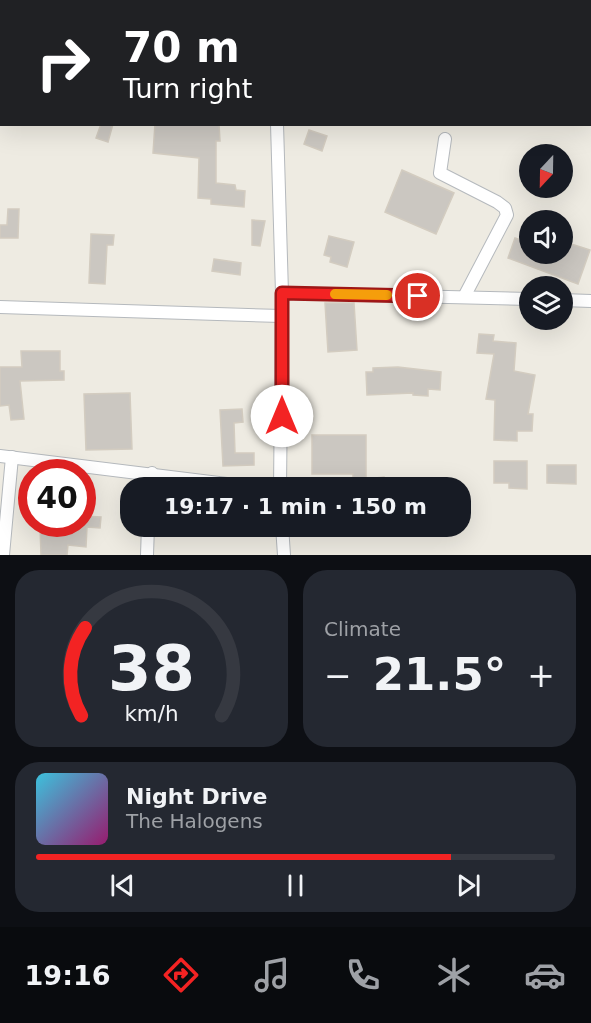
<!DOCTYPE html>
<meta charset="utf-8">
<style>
body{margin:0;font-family:"DejaVu Sans",sans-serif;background:#242831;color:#f1f3f6;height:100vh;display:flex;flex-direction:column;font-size:22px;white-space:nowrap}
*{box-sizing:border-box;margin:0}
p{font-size:20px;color:#9ea1a6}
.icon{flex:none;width:33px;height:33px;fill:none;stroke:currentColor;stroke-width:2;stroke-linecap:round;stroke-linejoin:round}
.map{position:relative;height:555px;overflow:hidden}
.sheet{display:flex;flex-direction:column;gap:15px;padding:15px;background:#0d0f14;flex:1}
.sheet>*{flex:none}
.hud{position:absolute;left:0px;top:0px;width:591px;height:126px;box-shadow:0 6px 24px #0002;background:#202124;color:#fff;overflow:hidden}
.needle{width:39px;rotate:202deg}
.tools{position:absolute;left:519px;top:144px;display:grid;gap:12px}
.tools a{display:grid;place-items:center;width:54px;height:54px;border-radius:50%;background:#171b24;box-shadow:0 6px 24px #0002;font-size:30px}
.speed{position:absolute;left:18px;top:459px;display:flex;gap:12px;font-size:30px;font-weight:700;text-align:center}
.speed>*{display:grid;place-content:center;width:78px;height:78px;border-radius:50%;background:#171b24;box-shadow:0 6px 24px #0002;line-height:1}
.speed .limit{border:9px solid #d22;background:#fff;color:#111}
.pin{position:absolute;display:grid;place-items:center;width:51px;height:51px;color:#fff;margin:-26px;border:3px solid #fff;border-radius:50%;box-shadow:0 2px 6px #0007}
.me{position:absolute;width:66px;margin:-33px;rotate:0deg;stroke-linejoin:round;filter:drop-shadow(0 0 4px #0008)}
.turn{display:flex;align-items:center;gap:21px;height:126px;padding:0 24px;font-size:27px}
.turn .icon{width:78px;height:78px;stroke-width:2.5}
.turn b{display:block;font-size:42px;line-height:51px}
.big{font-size:45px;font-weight:700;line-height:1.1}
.sheet .card{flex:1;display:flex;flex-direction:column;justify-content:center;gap:9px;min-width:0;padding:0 21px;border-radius:24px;background:#242831}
.sheet .dial{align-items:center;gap:0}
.dial svg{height:156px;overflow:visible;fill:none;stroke:#363941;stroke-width:7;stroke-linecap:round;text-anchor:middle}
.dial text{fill:#f1f3f6;stroke:none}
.song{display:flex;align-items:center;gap:18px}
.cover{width:72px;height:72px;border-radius:9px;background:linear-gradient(135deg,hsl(190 70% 55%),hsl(320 70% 35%))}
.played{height:6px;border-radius:3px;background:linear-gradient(90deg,#f32323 80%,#363941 80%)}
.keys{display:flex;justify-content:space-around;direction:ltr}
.heat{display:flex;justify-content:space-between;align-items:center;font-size:33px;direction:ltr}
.sheet .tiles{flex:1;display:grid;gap:15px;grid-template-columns:1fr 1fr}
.card:last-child{grid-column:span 2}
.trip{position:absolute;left:120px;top:477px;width:351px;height:60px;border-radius:24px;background:#171b24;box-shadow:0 6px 24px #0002;font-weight:700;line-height:60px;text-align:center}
.dock{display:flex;height:96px;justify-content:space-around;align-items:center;background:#090b0e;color:#9ea1a6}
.dock .icon{width:42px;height:42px}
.dock .current{color:#f32323}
.dock b{font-size:27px;color:#f1f3f6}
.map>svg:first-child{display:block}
.building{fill:#cbc7c1;stroke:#d3ccc0;stroke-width:1.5}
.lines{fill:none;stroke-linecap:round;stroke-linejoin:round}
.minor-casing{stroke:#b5b9bd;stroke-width:14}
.minor{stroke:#fff;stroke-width:12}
.route-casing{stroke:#9e1717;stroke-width:15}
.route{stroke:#f32323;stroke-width:10}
.slow{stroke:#f59e0b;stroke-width:10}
</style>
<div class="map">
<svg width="591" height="555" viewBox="0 0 591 555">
<rect width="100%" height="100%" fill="#eeebe2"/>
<g class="building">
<path d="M 101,124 L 113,124 L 108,142 L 96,138 Z"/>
<path d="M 155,124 L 219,124 L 220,141 L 216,141 L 216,183 L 235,185 L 236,190 L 245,191 L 244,207 L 211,204 L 211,199 L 198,198 L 199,158 L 153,153 Z"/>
<path d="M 309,130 L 327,136 L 322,151 L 304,144 Z"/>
<path d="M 402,170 L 454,193 L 436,234 L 385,212 Z"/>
<path d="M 8,209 L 19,209 L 18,238 L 0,238 L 0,225 L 7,225 Z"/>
<path d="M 252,220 L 265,221 L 260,246 L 252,245 Z"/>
<path d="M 91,234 L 114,235 L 113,245 L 107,245 L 105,284 L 89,283 Z"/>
<path d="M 329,236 L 354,242 L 347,267 L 330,262 L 331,257 L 324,255 Z"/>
<path d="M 515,238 L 530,243 L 530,254 L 562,254 L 562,241 L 590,250 L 578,284 L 508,258 Z"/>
<path d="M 214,259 L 241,263 L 240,275 L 212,271 Z"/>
<path d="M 325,303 L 354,303 L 357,350 L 328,352 Z"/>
<path d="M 479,334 L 494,335 L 493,341 L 516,343 L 514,371 L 535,375 L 528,414 L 533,414 L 532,431 L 517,431 L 517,441 L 494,440 L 495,400 L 486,399 L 494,354 L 477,353 Z"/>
<path d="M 21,351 L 60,351 L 60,371 L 64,371 L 64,380 L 20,381 L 24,419 L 11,420 L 9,405 L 0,406 L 0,367 L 22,367 Z"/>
<path d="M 398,367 L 441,372 L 440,390 L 428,389 L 428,396 L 413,395 L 413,393 L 367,395 L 366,372 L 373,372 L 373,368 Z"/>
<path d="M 130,393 L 132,449 L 86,450 L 84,394 Z"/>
<path d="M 242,409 L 243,422 L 234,423 L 235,453 L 254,453 L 254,465 L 223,466 L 220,410 Z"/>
<path d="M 312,435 L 366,435 L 366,479 L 384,477 L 385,488 L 345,488 L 345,481 L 353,480 L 353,474 L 312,474 Z"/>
<path d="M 494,461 L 527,461 L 527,489 L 509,488 L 509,483 L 494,483 Z"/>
<path d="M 547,465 L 576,465 L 576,484 L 547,483 Z"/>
<path d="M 82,516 L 101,517 L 100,528 L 87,527 L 86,547 L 68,545 L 67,555 L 41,555 L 40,526 L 82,524 Z"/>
</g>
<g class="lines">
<g class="minor-casing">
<g id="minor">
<path d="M 111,0 L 112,2"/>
<path d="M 278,2 L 278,0"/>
<path d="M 277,124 L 282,293 L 280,488"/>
<path d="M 445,139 L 440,173 L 497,202 L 505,208 L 507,215 L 464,297"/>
<path d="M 282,293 L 530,299"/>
<path d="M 562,300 L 591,301"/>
<path d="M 0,307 L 281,316"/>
<path d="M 0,456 L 259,488"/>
<path d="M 151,488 L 152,473"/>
<path d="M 282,526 L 284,555"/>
<path d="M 3,555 L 12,457"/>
<path d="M 147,555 L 148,526"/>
</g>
</g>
<use href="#minor" class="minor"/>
</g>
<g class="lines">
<g class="route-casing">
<path id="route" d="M 282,416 L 282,293 L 418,296"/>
</g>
<use href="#route" class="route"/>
<path class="slow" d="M 335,294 L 387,295"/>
</g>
</svg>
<div class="tools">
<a><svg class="needle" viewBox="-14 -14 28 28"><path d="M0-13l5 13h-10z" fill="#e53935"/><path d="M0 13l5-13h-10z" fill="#9ea1a6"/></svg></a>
<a><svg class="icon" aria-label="sound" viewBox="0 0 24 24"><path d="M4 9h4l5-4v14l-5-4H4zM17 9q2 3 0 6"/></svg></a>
<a><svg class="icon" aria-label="layers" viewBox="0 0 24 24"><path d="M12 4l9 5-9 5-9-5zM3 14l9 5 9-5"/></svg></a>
</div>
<div class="speed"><div class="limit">40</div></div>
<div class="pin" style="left:418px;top:296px;background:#d93025"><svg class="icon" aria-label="arrive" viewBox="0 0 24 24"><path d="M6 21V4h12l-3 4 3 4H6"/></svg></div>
<svg class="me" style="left:282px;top:416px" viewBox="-20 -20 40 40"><circle r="19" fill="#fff"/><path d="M0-13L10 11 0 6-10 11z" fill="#f32323"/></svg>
<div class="trip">19:17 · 1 min · 150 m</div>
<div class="hud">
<div class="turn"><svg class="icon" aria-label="right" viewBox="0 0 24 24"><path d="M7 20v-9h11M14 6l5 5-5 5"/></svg><div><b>70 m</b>Turn right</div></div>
</div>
</div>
<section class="sheet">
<div class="tiles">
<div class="card dial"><svg viewBox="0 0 100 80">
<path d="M14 69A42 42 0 1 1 86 69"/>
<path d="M14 69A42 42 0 0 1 16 24" stroke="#f32323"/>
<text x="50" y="56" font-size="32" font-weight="700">38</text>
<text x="50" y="72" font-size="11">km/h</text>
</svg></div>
<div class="card"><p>Climate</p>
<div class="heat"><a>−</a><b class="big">21.5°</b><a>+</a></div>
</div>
<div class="card">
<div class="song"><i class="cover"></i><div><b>Night Drive</b><p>The Halogens</p></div></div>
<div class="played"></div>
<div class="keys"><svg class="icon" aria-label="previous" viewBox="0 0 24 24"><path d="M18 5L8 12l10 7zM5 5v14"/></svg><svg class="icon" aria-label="pause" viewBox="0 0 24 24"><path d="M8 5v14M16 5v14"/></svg><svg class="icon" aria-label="next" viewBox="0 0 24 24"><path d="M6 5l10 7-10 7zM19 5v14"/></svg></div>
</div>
</div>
</section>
<nav class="dock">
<b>19:16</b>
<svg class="icon current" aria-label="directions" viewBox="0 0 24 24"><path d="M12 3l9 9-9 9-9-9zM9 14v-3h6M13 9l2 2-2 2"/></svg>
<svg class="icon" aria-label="music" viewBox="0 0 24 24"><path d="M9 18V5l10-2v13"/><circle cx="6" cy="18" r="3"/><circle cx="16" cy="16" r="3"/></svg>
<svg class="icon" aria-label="phone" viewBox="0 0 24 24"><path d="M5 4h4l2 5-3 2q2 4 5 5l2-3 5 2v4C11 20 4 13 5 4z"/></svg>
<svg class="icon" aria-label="climate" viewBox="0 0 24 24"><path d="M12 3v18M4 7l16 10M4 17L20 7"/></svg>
<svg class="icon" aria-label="car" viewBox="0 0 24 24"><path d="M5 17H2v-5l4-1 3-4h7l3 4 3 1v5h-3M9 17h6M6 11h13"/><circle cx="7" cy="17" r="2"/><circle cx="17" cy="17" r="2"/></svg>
</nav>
